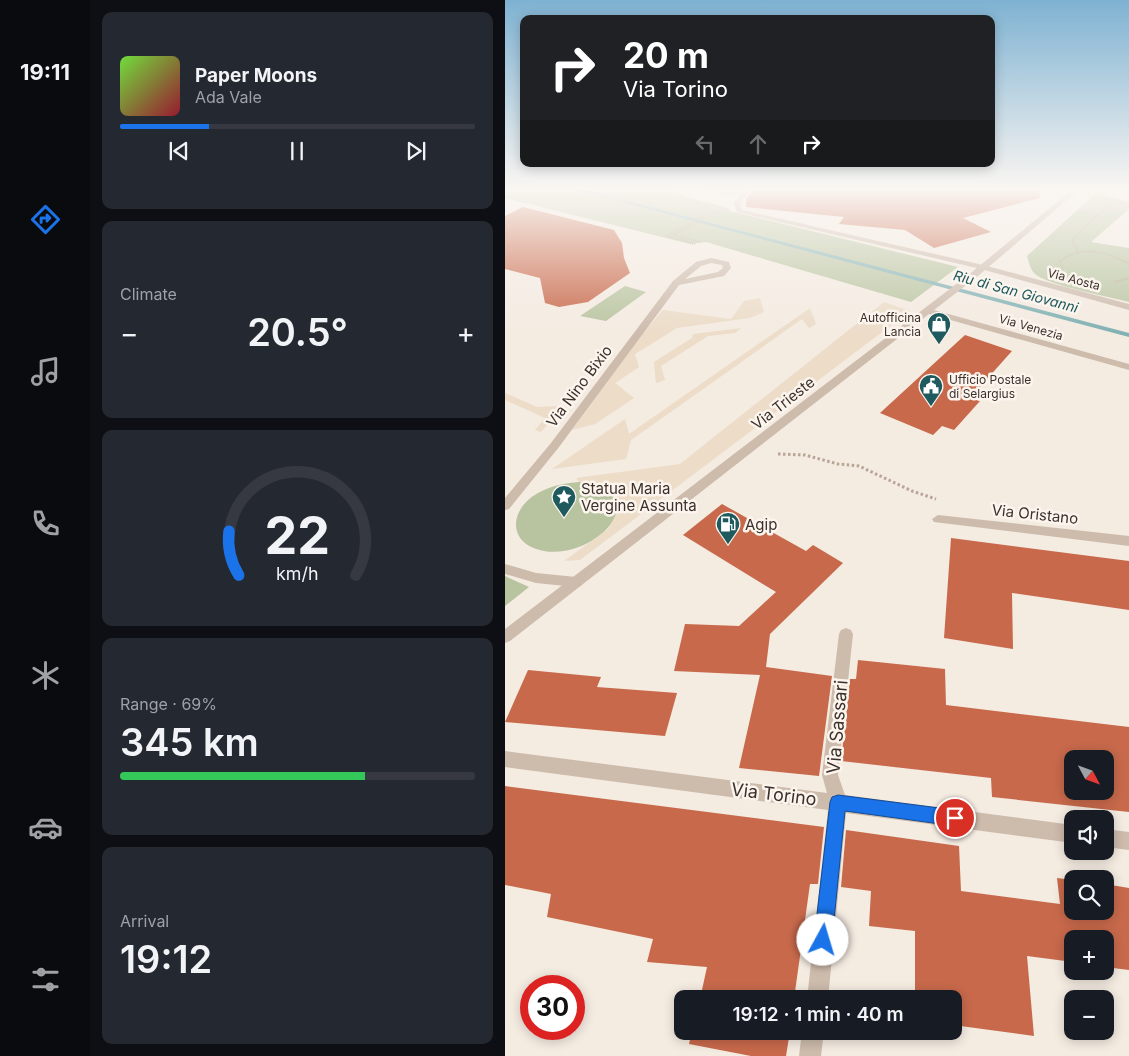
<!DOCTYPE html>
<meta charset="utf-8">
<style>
body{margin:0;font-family:Inter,sans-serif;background:#242831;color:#f1f3f6;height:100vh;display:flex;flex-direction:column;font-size:19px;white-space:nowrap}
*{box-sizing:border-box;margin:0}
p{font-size:16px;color:#9ea1a6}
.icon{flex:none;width:28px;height:28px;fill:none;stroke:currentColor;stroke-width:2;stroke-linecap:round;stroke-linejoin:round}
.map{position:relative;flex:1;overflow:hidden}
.details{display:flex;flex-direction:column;gap:12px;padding:12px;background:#0d0f14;width:415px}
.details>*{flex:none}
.top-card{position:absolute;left:15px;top:15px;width:475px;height:152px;border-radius:10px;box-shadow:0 2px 12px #0003;background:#202124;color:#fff;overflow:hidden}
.needle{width:32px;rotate:131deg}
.tools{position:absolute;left:559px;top:750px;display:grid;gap:10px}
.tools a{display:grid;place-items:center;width:50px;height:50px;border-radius:10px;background:#171b24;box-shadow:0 2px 12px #0003;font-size:25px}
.speed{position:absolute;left:15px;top:975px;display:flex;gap:10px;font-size:25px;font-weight:700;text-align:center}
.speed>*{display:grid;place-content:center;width:65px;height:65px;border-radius:50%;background:#171b24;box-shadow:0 2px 12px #0003;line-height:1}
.speed .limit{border:8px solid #d22;background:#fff;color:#111}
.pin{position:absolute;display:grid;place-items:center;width:42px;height:42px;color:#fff;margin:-21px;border:2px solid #fff;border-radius:50%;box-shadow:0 1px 5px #0007}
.me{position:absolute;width:55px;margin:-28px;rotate:6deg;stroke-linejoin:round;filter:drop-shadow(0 0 4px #0008)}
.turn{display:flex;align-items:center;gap:18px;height:105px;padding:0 20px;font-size:22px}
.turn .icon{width:65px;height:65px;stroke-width:2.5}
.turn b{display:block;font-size:35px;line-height:42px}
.lanes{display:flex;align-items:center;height:48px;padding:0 20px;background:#0003;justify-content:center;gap:25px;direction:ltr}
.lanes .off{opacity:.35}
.big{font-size:38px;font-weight:600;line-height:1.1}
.details .tile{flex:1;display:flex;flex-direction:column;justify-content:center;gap:8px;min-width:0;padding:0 18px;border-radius:10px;background:#242831}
.details .dial{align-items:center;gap:0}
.dial svg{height:130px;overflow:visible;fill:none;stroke:#363941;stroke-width:7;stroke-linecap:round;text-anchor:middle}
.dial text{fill:#f1f3f6;stroke:none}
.song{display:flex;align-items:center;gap:15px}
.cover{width:60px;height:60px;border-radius:8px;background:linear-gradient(135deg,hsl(100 70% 55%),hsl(350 70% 35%))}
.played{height:5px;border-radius:2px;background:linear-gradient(90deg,#1a73e8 25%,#363941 25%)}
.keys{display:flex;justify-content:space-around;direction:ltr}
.heat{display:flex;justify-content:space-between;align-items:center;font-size:28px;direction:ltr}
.charge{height:8px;border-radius:4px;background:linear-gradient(90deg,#34c759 69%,#363941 0)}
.trip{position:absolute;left:169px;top:990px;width:288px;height:50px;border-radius:10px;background:#171b24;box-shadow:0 2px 12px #0003;font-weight:600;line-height:50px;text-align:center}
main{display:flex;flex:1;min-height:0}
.tabs{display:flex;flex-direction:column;width:90px;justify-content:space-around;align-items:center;background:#090b0e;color:#9ea1a6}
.tabs .icon{width:35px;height:35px}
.tabs .selected{color:#1a73e8}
.tabs b{font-size:22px;color:#f1f3f6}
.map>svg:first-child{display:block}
.green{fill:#b8c4a0}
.plaza{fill:#ecdcc8}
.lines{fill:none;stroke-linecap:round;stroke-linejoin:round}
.stream{fill:#7fb0b2;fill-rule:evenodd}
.building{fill:#c8694b;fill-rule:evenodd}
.path-far1{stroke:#b9a596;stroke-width:2;stroke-dasharray:1 1;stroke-linecap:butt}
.path{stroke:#b9a596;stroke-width:3;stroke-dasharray:2.5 2.5;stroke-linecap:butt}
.minor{fill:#cdbbac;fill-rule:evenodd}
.tertiary{fill:#cdbbac;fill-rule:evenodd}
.route{fill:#1a73e8;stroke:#114b97}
.labels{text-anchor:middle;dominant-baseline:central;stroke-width:5;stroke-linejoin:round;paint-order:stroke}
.far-street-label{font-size:12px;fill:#3b302b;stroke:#fbf5ee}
.far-poi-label{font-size:12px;fill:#3b302b;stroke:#fbf5ee;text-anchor:end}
.far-water-label{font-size:14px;font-style:italic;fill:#1f5a5e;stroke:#fbf5ee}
.street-label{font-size:15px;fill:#3b302b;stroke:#fbf5ee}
.poi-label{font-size:15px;fill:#3b302b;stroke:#fbf5ee;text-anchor:start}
.near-street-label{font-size:18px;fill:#3b302b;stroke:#fbf5ee}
</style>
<main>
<nav class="tabs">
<b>19:11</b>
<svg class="icon selected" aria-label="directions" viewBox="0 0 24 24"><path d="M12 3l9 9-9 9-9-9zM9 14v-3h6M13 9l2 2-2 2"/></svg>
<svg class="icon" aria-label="music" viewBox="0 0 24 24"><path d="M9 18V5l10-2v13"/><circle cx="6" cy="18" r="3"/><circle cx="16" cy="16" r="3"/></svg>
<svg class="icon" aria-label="phone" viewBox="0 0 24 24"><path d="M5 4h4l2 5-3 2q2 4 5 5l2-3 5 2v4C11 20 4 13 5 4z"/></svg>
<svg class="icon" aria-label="climate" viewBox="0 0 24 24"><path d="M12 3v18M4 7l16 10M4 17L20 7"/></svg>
<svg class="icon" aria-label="car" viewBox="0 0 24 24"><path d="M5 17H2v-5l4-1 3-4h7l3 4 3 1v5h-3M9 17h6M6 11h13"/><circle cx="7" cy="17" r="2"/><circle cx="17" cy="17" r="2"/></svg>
<svg class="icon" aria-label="filters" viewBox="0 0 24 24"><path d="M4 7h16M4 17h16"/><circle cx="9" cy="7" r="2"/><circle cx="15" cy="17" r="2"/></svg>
</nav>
<section class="details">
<div class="tile">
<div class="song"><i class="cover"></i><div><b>Paper Moons</b><p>Ada Vale</p></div></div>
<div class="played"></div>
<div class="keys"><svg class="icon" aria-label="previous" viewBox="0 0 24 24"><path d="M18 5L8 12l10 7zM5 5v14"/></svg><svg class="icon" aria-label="pause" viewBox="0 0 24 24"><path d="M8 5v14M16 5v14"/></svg><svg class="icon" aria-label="next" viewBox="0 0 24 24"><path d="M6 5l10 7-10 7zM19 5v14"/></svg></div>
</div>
<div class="tile"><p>Climate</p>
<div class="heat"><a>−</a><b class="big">20.5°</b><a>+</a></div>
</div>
<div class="tile dial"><svg viewBox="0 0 100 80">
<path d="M14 69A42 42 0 1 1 86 69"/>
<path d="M14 69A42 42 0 0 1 8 42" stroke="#1a73e8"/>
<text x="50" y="56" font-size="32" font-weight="700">22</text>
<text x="50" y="72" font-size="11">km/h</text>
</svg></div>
<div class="tile"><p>Range · 69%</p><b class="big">345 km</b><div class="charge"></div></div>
<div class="tile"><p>Arrival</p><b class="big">19:12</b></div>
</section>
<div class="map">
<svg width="624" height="1056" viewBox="0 0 624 1056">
<rect width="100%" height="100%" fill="#f4ebe1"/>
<g class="green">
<path d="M 0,189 L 171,189 L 164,192 L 223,208 L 225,211 L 453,267 L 406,302 L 201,242 L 185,244 L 0,198 Z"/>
<path d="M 591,193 L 624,202 L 624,209 L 586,242 L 624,248 L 624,302 C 605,297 542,285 530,274 C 525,269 524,263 522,256 Z"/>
<path d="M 120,286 L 141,292 L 101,321 L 75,316 Z"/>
<path d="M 74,482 C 154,494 90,560 39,551 C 0,544 4,506 37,491 C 49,485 61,483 74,482 Z"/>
<path d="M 0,576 L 24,587 L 0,606 Z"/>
</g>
<g class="plaza">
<path d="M 255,298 L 259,312 L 245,318 L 172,328 L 130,354 L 134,367 L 110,383 L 129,398 L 90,424 L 67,430 L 133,339 L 158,310 L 226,319 L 239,301 Z"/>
<path d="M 379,302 L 405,311 L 75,560 L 59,561 L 103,529 L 111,515 L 112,502 L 104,491 L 91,484 L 74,482 L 71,478 L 175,464 Z"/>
<path d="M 305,308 L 311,324 L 304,328 L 297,319 L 126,440 L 121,459 L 47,469 L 120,419 L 124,434 Z"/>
<path d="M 236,328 L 230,333 L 203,336 L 156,366 L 160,380 L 151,383 L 149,362 L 187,338 L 188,334 Z"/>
<path d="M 0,393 L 32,407 L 53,406 L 50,416 L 36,432 L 30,430 L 40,418 L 0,400 Z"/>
</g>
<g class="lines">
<path class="stream" d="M 68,189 L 77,189 L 624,333 L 624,337 Z"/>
</g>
<g class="building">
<path d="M 249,189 L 534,189 L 535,198 L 458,218 L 486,232 L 429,248 L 400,230 L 334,224 L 339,217 L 241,207 L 241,199 Z"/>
<path d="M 18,207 L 109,230 L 117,243 L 119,258 L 125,273 L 83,302 L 54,307 L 40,303 L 35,278 L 0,269 L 0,216 Z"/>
<path d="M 460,335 L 507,351 L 465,398 L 475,401 L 449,430 L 437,426 L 428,435 L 375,413 Z"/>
<path d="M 217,504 L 301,551 L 308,545 L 338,563 L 265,634 L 261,667 L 327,676 L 314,776 L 234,768 L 255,675 L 169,671 L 180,624 L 234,626 L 271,592 L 178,535 Z"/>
<path d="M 446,538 L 624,561 L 624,610 L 507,593 L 508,649 L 439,638 Z"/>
<path d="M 353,660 L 440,669 L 441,705 L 624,727 L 624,812 L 487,797 L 486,778 L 336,761 L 345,679 L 351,679 ZM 568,759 L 600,759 L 600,791 L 568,791 Z"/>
<path d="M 23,670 L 96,677 L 92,687 L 172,693 L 160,736 L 0,722 Z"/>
<path d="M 0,786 L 319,827 L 313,884 L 305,884 L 289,999 L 195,999 L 202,967 L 142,962 L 148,939 L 42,917 L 46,894 L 0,885 Z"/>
<path d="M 341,830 L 454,846 L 456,891 L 555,904 L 552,878 L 568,880 L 568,911 L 600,911 L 600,884 L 624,888 L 624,970 L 600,967 L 600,939 L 568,939 L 568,962 L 522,956 L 529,1036 L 448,1025 L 448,999 L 410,999 L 410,931 L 364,926 L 366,891 L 336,887 Z"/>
<path d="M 187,1031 L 285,1031 L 281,1056 L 246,1056 L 184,1044 Z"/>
</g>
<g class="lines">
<g class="path-far1">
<path d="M 576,211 L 592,215 L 606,204"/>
<path d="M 195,242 L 169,235 L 213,211"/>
<path d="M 190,244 L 162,236 L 208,210"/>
<path d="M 573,252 L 567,240 L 592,215"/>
<path d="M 558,268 L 555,262 C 573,244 604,252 624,264"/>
<path d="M 610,282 L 624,278"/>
</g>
<path class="path" d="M 273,454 L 300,455 L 333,464 L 354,466 L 407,491 L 431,499"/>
<g class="minor">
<path d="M 179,189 L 221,191 L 247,189 L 235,203 L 237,210 L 478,265 L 624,304 L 624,310 L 476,269 L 232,212 L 229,203 L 237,193 L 221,195 Z"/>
<path d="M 611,189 L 624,189 L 624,193 L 612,190 Z"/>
<path d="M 206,258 L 224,262 L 226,268 L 219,276 L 174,285 L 54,447 L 4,509 L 0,510 L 0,498 L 46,443 L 168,281 L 191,262 ZM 206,263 L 217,265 L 218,268 L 213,272 L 180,279 L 196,266 Z"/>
<path d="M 433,515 L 624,536 L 624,546 L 429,522 L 427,519 Z"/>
<path d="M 0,564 L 31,573 L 71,577 L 76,578 L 78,582 L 76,586 L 71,587 L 31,583 L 0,574 Z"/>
<path d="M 341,628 L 346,630 L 348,634 L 333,775 L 340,795 L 568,825 L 568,843 L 341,813 L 323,999 L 302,999 L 323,810 L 0,767 L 0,751 L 322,793 L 317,775 L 334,634 L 336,630 Z"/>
<path d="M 600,829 L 624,832 L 624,850 L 600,847 Z"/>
<path d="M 297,1031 L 319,1031 L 316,1056 L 294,1056 Z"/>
</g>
<path class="tertiary" d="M 568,189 L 575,189 L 473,276 L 429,310 L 624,364 L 624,370 L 424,314 L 5,641 L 0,643 L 0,629 L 467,272 Z"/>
</g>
<linearGradient id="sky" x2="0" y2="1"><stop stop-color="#7eb2d2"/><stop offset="0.56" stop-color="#faf6f2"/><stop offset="1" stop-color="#faf6f2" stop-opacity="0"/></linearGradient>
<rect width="624" height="337" fill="url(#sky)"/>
<path class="route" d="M 333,795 L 450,810 L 456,812 L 458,818 L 456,824 L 450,826 L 340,811 L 327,940 L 324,946 L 318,949 L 312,946 L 309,940 L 325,802 L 327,797 Z"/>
<defs>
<g id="shop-pin" transform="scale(1.25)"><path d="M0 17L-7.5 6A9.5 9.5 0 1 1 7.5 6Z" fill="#1f5a5e" stroke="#fbf5ee"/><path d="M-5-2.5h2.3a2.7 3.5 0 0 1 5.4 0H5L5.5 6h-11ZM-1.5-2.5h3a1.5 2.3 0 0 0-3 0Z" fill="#fff"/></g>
<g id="civic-pin" transform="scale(1.25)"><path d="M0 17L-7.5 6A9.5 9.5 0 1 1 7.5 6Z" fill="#1f5a5e" stroke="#fbf5ee"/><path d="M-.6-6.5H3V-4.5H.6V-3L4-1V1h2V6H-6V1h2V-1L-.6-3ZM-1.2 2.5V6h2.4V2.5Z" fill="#fff"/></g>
<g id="sight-pin" transform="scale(1.25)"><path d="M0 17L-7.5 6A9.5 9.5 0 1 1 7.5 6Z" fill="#1f5a5e" stroke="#fbf5ee"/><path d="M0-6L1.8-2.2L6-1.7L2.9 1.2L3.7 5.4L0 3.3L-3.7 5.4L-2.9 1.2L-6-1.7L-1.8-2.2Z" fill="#fff"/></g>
<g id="fuel-pin" transform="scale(1.25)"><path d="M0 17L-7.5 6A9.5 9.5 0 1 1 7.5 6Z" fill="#1f5a5e" stroke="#fbf5ee"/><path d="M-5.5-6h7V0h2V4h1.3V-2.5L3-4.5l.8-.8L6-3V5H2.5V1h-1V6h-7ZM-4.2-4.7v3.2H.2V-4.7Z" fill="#fff"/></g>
</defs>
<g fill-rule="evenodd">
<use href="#shop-pin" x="434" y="324"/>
<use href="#civic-pin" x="426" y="386"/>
<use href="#sight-pin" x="59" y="497"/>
<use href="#fuel-pin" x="223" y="524"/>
</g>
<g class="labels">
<g class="far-street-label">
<text transform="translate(569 279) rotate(15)">Via Aosta</text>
<text transform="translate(526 327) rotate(16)">Via Venezia</text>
</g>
<g class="far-poi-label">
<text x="416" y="317">Autofficina<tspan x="416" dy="14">Lancia</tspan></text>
<text x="444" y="379" text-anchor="start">Ufficio Postale<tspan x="444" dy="14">di Selargius</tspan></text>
</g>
<g class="far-water-label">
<text transform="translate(511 291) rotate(15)">Riu di San Giovanni</text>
</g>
<g class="street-label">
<text transform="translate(74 386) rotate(-53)">Via Nino Bixio</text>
<text transform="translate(278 403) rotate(-38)">Via Trieste</text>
<text transform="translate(530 514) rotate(6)">Via Oristano</text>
</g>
<g class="poi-label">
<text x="76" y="488">Statua Maria<tspan x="76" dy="17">Vergine Assunta</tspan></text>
<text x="240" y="524">Agip</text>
</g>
<g class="near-street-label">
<text transform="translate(332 727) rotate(-85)">Via Sassari</text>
<text transform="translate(269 794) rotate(7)">Via Torino</text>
</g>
</g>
</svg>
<div class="tools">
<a><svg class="needle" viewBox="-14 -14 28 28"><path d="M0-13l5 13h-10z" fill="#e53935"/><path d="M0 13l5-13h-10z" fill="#9ea1a6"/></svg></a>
<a><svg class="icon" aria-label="sound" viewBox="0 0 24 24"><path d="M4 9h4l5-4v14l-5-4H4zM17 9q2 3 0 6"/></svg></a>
<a><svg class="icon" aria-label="search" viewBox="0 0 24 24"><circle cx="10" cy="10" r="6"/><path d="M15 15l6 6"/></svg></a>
<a>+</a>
<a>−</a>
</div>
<div class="speed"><div class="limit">30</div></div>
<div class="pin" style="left:450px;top:818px;background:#d93025"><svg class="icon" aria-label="arrive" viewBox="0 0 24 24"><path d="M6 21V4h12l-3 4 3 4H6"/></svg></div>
<svg class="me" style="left:318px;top:940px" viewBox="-20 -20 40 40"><circle r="19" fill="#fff"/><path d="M0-13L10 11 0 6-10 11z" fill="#1a73e8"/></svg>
<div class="trip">19:12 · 1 min · 40 m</div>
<div class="top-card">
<div class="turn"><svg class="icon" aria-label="right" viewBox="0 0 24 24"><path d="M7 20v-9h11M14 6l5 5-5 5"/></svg><div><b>20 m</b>Via Torino</div></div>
<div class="lanes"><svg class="icon off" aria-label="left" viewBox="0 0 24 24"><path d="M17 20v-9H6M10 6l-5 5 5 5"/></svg><svg class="icon off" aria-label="ahead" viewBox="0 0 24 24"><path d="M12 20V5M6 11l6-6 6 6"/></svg><svg class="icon" aria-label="right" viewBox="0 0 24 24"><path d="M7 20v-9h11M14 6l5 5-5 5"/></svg></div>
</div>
</div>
</main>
